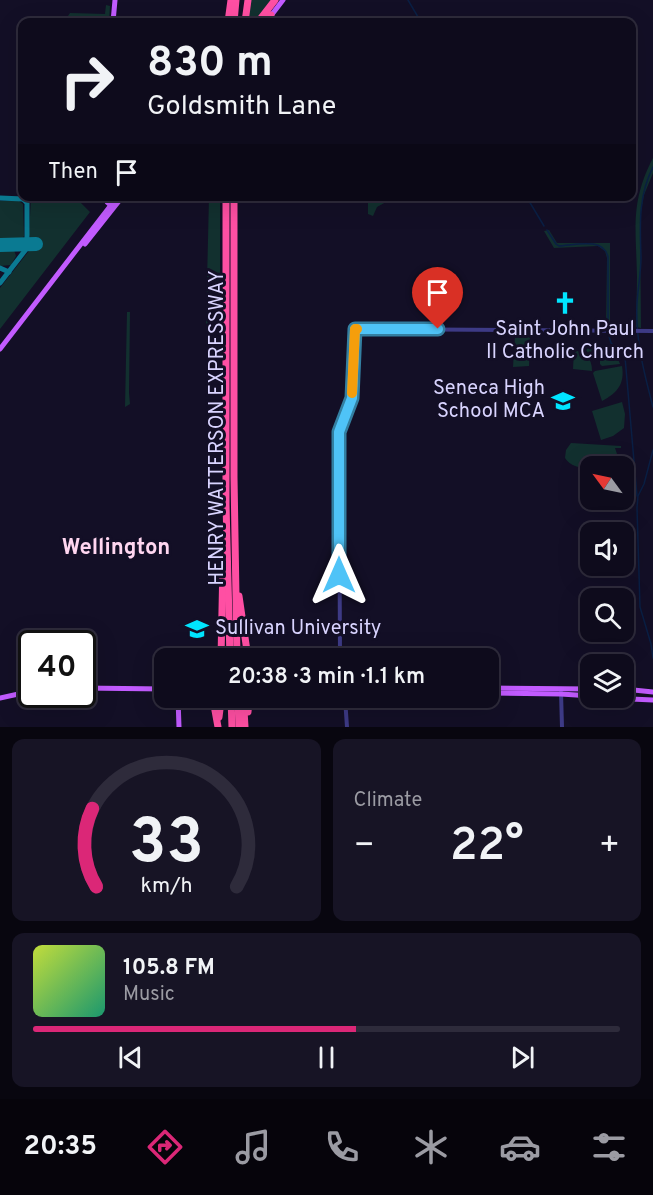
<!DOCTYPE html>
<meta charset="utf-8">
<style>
body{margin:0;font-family:Overpass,sans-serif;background:#171425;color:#f1f3f6;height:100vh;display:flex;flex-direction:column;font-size:22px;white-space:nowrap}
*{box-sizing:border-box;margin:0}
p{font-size:20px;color:#9b9ba3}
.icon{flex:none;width:33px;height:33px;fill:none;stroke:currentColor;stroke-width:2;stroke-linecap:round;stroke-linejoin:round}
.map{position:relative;height:727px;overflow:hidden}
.sheet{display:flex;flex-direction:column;gap:12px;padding:12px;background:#08060f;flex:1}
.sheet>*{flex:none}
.top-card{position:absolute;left:18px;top:18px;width:618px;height:183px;border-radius:12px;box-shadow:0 6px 24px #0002,0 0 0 2px #2e2b3b;background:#0e0b1c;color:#f1f3f6;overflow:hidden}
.needle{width:39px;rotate:303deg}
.buttons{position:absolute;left:580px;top:456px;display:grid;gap:12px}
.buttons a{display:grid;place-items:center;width:54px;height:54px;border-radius:12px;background:#0e0b1c;box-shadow:0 6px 24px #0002,0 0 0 2px #2e2b3b;font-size:30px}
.speed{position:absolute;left:18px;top:630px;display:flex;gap:12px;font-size:30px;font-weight:700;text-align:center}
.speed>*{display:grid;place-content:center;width:78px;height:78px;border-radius:50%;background:#0e0b1c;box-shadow:0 6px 24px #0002,0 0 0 2px #2e2b3b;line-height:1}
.speed .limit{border:3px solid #111;border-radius:9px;background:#fff;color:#111}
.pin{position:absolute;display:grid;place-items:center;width:51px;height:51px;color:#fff;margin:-62px -26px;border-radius:50% 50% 50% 0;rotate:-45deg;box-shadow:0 0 6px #0007}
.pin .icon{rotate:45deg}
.me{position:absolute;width:66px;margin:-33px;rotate:0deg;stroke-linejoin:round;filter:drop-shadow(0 0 4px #0008)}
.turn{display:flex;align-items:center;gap:21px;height:126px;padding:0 30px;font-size:27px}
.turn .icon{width:78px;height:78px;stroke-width:2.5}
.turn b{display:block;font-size:42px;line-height:51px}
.then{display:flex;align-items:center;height:57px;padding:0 30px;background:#0003;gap:12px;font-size:22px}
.big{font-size:45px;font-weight:600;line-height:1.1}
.sheet .widget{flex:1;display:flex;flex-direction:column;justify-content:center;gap:9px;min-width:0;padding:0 21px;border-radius:12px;background:#171425}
.sheet .dial{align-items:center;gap:0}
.dial svg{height:156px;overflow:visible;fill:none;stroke:#2e2b3b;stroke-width:7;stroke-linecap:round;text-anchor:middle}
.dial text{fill:#f1f3f6;stroke:none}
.song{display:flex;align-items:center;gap:18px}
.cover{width:72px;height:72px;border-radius:9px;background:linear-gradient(135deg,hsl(70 70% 55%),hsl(160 70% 35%))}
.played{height:6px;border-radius:3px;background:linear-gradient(90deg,#db2777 55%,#2e2b3b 55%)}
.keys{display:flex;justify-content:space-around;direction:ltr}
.heat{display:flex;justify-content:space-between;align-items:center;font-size:33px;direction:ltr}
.sheet .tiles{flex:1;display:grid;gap:12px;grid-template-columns:1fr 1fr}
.widget:last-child{grid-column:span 2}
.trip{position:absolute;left:154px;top:648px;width:345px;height:60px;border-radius:12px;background:#0e0b1c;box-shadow:0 6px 24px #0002,0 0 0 2px #2e2b3b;font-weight:600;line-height:60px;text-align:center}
.tabs{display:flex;height:96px;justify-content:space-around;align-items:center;background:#06040b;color:#9b9ba3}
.tabs .icon{width:42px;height:42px}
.tabs .active{color:#db2777}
.tabs b{font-size:27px;color:#f1f3f6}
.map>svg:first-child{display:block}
.green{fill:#12302f}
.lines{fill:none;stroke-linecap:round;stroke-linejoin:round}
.stream{stroke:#0a1f44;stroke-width:1.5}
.taxiway{stroke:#0a7a92;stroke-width:5}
.runway{stroke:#0a7a92;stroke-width:14}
.minor{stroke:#3d3a85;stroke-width:4}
.major{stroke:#c25bff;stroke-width:5}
.highway{stroke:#ff4fa3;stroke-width:7}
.route-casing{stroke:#337fa1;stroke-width:15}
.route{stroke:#4fc3f7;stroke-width:10}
.slow{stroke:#f59e0b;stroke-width:10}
.labels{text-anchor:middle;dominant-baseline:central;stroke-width:6;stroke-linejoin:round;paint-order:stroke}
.poi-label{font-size:20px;fill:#d9d4ff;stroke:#130f26}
.street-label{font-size:20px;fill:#d9d4ff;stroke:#130f26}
.quarter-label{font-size:22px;font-weight:bold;fill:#ffd6f0;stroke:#130f26}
</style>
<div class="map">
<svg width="653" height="727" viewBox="0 0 653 727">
<rect width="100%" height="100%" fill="#130f26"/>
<g class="green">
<path d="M 249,0 L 274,0 L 256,22 L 246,22 Z"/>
<path d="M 106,5 L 110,6 L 109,22 L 68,22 L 68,16 L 70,13 L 105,14 Z"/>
<path d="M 653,158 L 653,173 L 644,195 L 640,217 L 641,328 L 636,327 C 636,310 637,293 637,276 C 636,229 630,202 653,158 Z"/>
<path d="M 31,197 L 75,197 L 90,212 L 0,329 L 0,288 L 32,247 L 36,246 L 36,240 L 32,240 L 29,235 Z"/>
<path d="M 209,197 L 220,197 L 220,324 L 206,325 Z"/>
<path d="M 368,197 L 368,196 L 395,197 L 377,207 L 373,216 L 368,214 Z"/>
<path d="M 0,201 L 19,201 L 23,204 L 24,236 L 21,240 L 0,242 Z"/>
<path d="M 549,230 L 557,243 L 610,243 L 610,329 L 606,329 L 607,258 L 605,251 L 598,246 L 554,248 L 544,231 Z"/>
<path d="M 0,249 L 14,250 L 16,256 L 11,265 L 0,266 Z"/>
<path d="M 127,312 L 130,312 L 129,393 L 130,404 L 125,407 Z"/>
<path d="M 515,336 L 530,336 L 529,366 L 513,367 Z"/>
<path d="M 595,342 L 599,348 L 600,345 L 608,346 L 614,350 L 620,364 L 602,366 L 600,364 L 600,354 L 594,361 L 586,350 Z"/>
<path d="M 574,350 C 586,353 592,358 592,371 L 573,369 Z"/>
<path d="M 622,366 C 625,384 617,393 602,401 L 593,373 L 595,371 Z"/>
<path d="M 622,402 L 625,414 L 624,428 L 613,436 L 601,440 L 592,411 Z"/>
<path d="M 571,443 L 621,446 L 621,448 L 615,448 L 618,457 L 612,466 C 597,467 575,473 565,458 L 566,450 Z"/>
</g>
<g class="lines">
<g class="stream">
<path d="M 408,0 L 421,22"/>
<path d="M 653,167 C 638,196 640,226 641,257 C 641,272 638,288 637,303 C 635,338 644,373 653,407"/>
<path d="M 526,196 L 544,226"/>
<path d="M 547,230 L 556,244 L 559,246 C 575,245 604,237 608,257 L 608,329"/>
<path d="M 608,333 L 611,343 L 625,357 L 637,496"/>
<path d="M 653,450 L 644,484 L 638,496 L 637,508 L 640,607 L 651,644 L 653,658"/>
</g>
<g class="taxiway">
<path d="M 0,198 L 23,199 L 24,198"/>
<path d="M 0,268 L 9,272"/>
<path d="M 0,283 L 27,248 L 27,203 L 23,199"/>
</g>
<path class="runway" d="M 0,245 L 36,244"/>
<g class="minor">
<path d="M 340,658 L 339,432 L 352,398 L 355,329 L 653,331"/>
<path d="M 561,692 L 562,727"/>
<path d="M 345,698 L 347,727"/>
</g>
<g class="major">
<path d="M 270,17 L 283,0"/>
<path d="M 113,22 L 115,0"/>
<path d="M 105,196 L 107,202 L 113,207"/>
<path d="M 85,244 L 123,196"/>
<path d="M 0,349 L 118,196"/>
<path d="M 82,688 L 165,689"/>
<path d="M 489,688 L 591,689"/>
<path d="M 624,689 L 653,692"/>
<path d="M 489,693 L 561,694 L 591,696"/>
<path d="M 0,698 L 32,691"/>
<path d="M 178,698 L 179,727"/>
<path d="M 609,698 L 653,700"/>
</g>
<g class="highway">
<path d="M 228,22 L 231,0"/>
<path d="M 234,22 L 236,0"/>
<path d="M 245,22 L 248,0"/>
<path d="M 258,22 L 275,0"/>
<path d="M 268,22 L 271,15"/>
<path d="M 226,196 L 226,504 L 230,658"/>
<path d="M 234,196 L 234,477 L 237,658"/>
<path d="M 239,596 L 248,658"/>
<path d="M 221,658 L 223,562"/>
<path d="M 208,698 L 214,705 L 218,727"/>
<path d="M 231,698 L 232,727"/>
<path d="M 239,698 L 244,710 L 245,727"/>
<path d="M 238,700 L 239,727"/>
<path d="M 248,712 L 249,702 L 251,698"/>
<path d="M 219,717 L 220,709 L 226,698"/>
</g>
</g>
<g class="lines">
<g class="route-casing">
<path id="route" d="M 339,575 L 339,432 L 352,398 L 355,329 L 438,329"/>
</g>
<use href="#route" class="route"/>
<path class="slow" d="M 352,393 L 355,329 L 357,329"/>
</g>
<defs>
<g id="church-bare" transform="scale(1.8)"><path d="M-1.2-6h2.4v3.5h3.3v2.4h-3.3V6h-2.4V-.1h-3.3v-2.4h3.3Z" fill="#00e5ff" stroke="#130f26" stroke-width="2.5" paint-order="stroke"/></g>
<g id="school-bare" transform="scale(1.8)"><path d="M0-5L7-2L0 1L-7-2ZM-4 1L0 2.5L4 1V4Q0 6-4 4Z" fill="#00e5ff" stroke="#130f26" stroke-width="2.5" paint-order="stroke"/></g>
<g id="university-bare" transform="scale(1.8)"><path d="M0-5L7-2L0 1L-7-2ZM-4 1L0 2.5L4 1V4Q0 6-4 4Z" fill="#00e5ff" stroke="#130f26" stroke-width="2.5" paint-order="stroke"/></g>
</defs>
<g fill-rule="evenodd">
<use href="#church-bare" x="565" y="303"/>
<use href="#school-bare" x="563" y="401"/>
<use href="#university-bare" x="197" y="629"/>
</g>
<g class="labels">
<g class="poi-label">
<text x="565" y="330">Saint John Paul<tspan x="565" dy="23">II Catholic Church</tspan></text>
<text x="545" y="389" text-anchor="end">Seneca High<tspan x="545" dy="23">School MCA</tspan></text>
<text x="215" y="629" text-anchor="start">Sullivan University</text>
</g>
<g class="street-label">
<text transform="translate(218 428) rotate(-90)">HENRY WATTERSON EXPRESSWAY</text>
</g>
<g class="quarter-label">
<text x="116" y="548">Wellington</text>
</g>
</g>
</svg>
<div class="buttons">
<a><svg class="needle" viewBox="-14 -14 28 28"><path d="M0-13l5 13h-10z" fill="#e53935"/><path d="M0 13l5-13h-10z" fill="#9b9ba3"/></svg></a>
<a><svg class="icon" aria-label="sound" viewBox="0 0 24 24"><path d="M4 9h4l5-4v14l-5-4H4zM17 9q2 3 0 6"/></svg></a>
<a><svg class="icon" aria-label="search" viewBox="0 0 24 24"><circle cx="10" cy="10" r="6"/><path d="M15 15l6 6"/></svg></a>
<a><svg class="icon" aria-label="layers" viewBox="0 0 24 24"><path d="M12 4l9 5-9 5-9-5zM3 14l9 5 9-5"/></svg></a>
</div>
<div class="speed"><div class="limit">40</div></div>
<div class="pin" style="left:438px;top:329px;background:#d93025"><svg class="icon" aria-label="arrive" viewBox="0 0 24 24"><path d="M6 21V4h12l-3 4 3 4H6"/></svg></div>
<svg class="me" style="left:339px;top:575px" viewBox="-20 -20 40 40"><path d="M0-17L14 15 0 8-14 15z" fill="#4fc3f7" stroke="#fff" stroke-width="4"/></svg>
<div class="trip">20:38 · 3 min · 1.1 km</div>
<div class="top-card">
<div class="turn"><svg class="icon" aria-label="right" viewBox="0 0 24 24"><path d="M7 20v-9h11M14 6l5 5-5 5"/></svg><div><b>830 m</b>Goldsmith Lane</div></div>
<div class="then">Then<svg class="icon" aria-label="arrive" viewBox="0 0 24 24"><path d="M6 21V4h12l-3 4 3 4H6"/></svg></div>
</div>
</div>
<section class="sheet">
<div class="tiles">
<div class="widget dial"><svg viewBox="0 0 100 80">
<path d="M14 69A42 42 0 1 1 86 69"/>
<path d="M14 69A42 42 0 0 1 12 29" stroke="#db2777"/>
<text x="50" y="56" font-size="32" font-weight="700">33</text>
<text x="50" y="72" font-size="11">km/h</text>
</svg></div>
<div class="widget"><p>Climate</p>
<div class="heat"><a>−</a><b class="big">22°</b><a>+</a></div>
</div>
<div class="widget">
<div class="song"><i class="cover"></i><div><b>105.8 FM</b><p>Music</p></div></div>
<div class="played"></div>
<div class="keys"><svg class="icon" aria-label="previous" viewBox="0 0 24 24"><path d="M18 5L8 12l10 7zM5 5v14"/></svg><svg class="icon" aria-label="pause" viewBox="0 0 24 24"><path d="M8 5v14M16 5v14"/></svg><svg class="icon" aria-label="next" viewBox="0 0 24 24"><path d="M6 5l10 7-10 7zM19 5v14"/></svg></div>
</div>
</div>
</section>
<nav class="tabs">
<b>20:35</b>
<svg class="icon active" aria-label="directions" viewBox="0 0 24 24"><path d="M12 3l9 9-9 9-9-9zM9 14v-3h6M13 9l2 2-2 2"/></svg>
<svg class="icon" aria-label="music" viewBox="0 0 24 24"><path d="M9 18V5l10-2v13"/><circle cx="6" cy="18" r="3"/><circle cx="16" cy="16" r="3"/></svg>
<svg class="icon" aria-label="phone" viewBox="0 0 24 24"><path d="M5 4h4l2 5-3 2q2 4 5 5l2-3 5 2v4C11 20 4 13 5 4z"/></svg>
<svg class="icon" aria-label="climate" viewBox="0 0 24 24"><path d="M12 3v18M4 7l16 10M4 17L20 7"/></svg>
<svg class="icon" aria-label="car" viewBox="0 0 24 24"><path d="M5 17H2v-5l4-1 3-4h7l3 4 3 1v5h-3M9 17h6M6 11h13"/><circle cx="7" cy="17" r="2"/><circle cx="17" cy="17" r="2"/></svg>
<svg class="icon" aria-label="filters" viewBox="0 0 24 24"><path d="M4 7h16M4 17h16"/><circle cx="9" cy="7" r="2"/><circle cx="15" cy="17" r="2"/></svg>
</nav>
